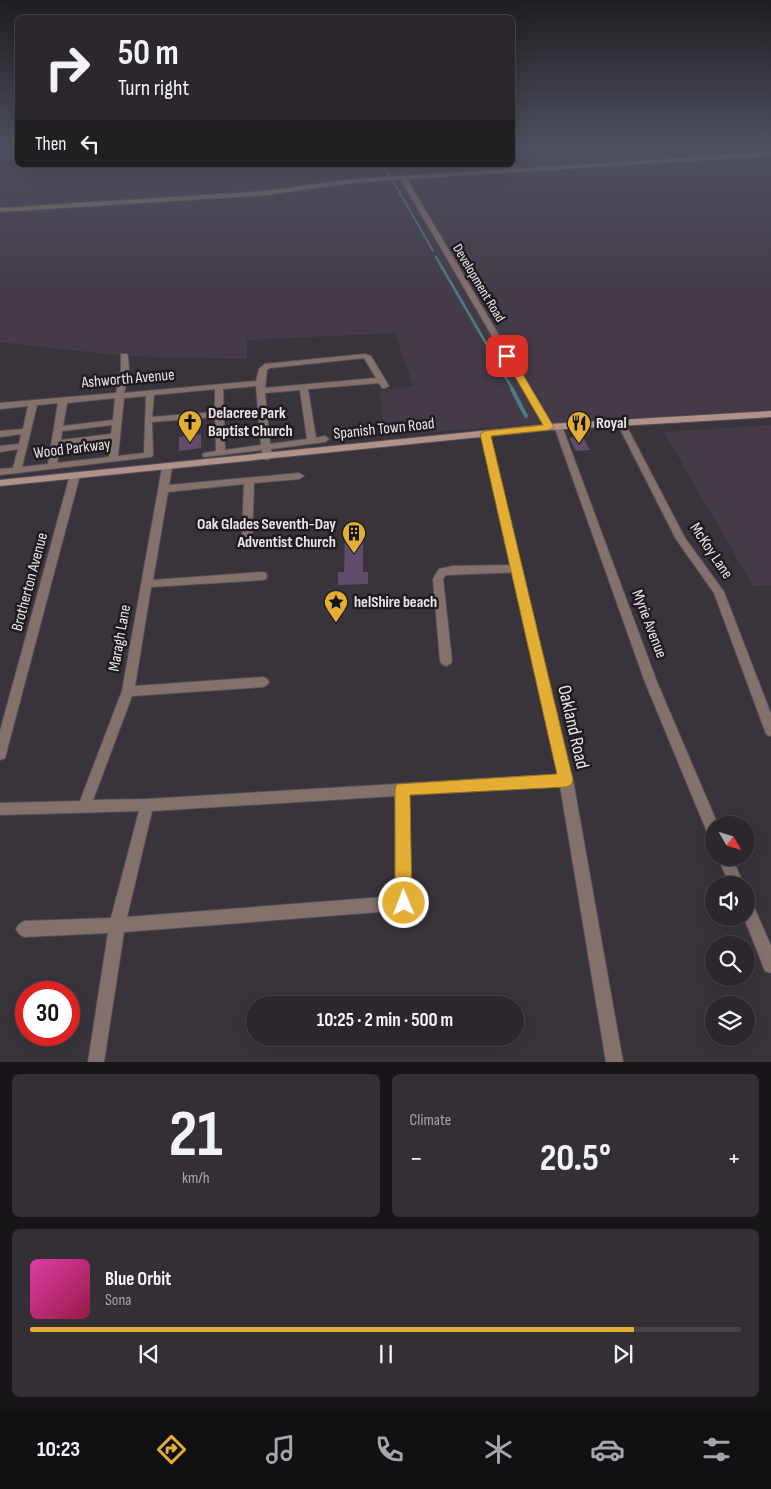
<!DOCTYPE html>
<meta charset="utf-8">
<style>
body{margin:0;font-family:"Sofia Sans Condensed",sans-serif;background:#332f34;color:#f1f3f6;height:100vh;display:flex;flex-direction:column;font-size:19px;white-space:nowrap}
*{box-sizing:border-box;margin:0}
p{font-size:16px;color:#a6a5a9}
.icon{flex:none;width:28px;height:28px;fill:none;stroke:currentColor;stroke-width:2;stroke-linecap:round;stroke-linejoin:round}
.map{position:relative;height:1062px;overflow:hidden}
.panel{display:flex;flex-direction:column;gap:12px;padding:12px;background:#181518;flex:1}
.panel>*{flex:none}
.banner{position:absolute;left:15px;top:15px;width:500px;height:152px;border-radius:8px;box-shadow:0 5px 20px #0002,0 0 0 1px #474448;background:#2b272c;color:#f1f3f6;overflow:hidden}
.needle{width:32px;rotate:129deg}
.buttons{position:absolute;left:705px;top:816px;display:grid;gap:10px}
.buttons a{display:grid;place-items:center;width:50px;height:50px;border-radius:50%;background:#2b272c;box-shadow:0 5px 20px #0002,0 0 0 1px #474448;font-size:25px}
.speed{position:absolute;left:15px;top:981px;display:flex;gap:10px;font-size:25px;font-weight:700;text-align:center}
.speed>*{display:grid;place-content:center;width:65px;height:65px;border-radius:50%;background:#2b272c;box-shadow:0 5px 20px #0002,0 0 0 1px #474448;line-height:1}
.speed .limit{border:8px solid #d22;background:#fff;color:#111}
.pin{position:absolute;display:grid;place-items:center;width:42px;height:42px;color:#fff;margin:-21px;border-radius:10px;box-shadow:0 2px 8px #0006}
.me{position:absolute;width:55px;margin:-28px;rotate:359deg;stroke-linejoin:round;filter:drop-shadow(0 0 4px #0008)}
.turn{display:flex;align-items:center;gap:18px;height:105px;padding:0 20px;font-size:22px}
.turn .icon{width:65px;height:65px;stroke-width:2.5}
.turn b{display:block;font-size:35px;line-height:42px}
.then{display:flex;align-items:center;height:48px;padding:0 20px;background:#0003;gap:10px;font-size:19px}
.big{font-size:38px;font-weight:700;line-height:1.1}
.panel .tile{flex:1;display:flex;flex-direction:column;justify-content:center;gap:8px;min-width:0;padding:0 18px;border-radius:8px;background:#332f34}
.panel .dial{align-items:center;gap:0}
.dial b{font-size:65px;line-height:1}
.song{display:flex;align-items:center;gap:15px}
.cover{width:60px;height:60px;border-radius:8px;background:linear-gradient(135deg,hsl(320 70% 55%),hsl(340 70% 35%))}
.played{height:5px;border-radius:2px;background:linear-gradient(90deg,#e4ae35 85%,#474448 85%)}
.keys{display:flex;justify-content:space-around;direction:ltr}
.heat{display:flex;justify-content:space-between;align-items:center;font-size:28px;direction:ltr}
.panel .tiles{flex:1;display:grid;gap:12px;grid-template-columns:1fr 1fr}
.tile:last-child{grid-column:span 2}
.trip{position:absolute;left:246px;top:996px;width:278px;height:50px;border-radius:25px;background:#2b272c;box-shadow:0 5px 20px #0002,0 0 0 1px #474448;font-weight:700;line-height:50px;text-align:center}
.dock{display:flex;height:80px;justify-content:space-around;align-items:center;background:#111012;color:#a6a5a9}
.dock .icon{width:35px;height:35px}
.dock .on{color:#e4ae35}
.dock b{font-size:22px;color:#f1f3f6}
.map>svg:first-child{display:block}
.built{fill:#453b48}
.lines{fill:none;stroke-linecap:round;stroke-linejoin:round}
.stream-far2{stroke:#4b7d84;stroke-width:2}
.stream-far1{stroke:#4b7d84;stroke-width:2.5}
.stream{stroke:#4b7d84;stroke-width:4}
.building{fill:#614d6b}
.minor-casing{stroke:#555057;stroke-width:2}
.tertiary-casing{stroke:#555057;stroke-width:2}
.secondary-casing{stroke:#555057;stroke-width:2}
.minor{fill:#84716c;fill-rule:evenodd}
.tertiary{fill:#84716c;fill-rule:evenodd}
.secondary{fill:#af928a;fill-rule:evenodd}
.route{fill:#e4ae35;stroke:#947122}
.labels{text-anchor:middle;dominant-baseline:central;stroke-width:5;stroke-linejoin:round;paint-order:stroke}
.far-street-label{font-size:14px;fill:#e8e4e9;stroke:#1f1c20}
.street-label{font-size:16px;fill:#e8e4e9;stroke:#1f1c20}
.poi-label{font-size:16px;font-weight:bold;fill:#e8e4e9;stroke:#1f1c20;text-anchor:start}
.near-street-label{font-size:19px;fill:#e8e4e9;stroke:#1f1c20}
</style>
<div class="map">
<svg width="771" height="1062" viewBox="0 0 771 1062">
<rect width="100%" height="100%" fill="#39343b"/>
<g class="built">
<path d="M 0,146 L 17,146 L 17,159 L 0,160 Z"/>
<path d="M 513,146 L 771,146 L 771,410 L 554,422 L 384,436 L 380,391 L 413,386 L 395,333 L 247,340 L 247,359 L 124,356 L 0,342 L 0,168 L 56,165 L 512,165 Z"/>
<path d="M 771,425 L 771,585 L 753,586 L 664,432 Z"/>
</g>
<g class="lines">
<g class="stream-far2">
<path d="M 0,155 L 18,154"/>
<path d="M 383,165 L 390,177"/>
<path d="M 393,181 L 433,251"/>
</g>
<path class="stream-far1" d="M 436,257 L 513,390"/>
<path class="stream" d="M 512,389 L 526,416"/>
</g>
<g class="building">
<path d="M 201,434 L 201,448 L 179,451 L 179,437 Z"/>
<path d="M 582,436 L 590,450 L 576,451 L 569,438 Z"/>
<path d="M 345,536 L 363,536 L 363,572 L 368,572 L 368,584 L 338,585 L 338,572 L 344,572 Z"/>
</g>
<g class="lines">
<g class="minor-casing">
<g id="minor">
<path d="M 403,176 L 406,178 L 405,179 L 354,183 L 266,195 L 0,212 L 0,208 L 266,191 L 354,179 Z"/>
<path d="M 121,354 L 127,354 L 128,356 L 129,370 L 124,393 L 256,381 L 259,369 L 265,364 L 365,354 L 371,356 L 389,386 L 385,388 L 382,388 L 379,383 L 308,389 L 316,438 L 325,436 L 329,439 L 325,442 L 271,449 L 272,457 L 267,460 L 262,457 L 262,450 L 204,457 L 202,455 L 204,453 L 216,451 L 215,417 L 152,422 L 153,455 L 151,457 L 0,475 L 0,469 L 13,468 L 18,449 L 0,452 L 0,446 L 19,444 L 21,434 L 0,437 L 0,431 L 23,429 L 28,406 L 0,409 L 0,403 L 116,393 L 121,370 ZM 364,358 L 376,378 L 265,388 L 267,370 L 270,368 ZM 256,386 L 261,445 L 225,450 L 223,389 ZM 215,389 L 215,412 L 152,417 L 154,395 ZM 300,390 L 307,439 L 270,444 L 265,393 ZM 146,396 L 144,453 L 118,456 L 124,398 ZM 115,398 L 113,420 L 63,426 L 67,403 ZM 58,403 L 48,464 L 22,467 L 37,405 ZM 112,425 L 111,434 L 61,440 L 62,431 ZM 111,439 L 109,457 L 57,463 L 60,445 Z"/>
<path d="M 621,420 L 625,423 L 685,538 L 724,592 L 771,714 L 771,736 L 767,735 L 765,731 L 714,593 L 676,539 L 617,423 Z"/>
<path d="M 558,423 L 562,426 L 657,682 L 718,825 L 714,825 L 714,838 L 709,837 L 707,832 L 645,682 L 554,426 Z"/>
<path d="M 167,465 L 172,468 L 169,485 L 299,473 L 304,476 L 299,479 L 254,483 L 252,537 L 247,540 L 242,537 L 244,484 L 168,492 L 153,580 L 262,572 L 266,573 L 267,576 L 266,579 L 262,580 L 151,587 L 135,686 L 263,677 L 267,679 L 269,682 L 267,685 L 263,687 L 132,696 L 93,800 L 147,799 L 566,774 L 571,776 L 573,780 L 571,784 L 566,786 L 409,795 L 411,903 L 409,908 L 404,910 L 124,932 L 104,1062 L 88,1062 L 108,933 L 24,937 L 19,934 L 16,929 L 19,924 L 24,921 L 111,918 L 139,811 L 0,815 L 0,803 L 80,801 L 122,691 L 162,468 ZM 395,796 L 397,896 L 127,917 L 152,811 Z"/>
<path d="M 75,472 L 80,475 L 6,754 L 5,758 L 0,760 L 0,731 L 70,475 Z"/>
<path d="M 517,565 L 522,569 L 521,572 L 446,575 L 443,579 L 452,661 L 450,664 L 446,666 L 442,664 L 440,661 L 433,579 L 439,569 L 453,566 Z"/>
<path d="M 718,858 L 732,858 L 744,885 L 730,885 Z"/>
<path d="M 746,898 L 751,900 L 771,946 L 771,973 L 765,971 L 744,918 L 746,918 Z"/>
</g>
</g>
<g class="tertiary-casing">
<g id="tertiary">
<path d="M 771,152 L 771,156 L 407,179 L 553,427 L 549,430 L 545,427 L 400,178 L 403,176 Z"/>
<path d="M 485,431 L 489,434 L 573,780 L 623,1062 L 606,1062 L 559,780 L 481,434 Z"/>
</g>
</g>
<g class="secondary-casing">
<path id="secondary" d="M 771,411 L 771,417 L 549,430 L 0,486 L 0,480 L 549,424 Z"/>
</g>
<use href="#minor" class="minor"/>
<use href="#tertiary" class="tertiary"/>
<use href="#secondary" class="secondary"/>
</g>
<linearGradient id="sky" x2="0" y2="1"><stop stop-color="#1f1d20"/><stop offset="0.49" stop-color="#4e5060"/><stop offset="1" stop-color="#4e5060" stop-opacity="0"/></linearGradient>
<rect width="771" height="295" fill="url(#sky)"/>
<path class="route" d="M 507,353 L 512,356 L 554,427 L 549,430 L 491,436 L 573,780 L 571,785 L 566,787 L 410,795 L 412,903 L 410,909 L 404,911 L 398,909 L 395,903 L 395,789 L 397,784 L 557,774 L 480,434 L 485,431 L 543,425 L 503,356 Z"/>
<defs>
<g id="church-pin" transform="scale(1.25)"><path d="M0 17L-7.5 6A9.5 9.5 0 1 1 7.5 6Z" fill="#e4ae35" stroke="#1f1c20"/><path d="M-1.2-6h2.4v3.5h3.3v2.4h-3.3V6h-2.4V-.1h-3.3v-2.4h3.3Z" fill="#111"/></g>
<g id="restaurant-pin" transform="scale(1.25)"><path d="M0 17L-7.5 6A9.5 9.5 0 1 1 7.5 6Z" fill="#e4ae35" stroke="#1f1c20"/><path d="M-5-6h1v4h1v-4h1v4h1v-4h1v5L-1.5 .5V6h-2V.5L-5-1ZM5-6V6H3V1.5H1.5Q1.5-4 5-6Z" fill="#111"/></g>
<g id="building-pin" transform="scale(1.25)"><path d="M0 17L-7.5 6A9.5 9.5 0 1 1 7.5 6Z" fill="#e4ae35" stroke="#1f1c20"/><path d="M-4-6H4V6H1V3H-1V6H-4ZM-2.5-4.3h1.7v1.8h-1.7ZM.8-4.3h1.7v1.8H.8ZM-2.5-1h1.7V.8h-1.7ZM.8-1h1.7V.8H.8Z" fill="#111"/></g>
<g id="sight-pin" transform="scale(1.25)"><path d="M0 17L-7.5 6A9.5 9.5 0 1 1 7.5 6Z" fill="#e4ae35" stroke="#1f1c20"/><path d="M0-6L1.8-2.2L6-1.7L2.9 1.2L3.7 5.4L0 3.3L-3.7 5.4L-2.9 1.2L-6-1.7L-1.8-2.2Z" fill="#111"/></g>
</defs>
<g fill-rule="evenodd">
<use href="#church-pin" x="190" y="422"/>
<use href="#restaurant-pin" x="579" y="423"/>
<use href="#building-pin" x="354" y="533"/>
<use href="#sight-pin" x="336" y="602"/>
</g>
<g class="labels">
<g class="far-street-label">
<text transform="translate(479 283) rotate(59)">Development Road</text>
</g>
<g class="street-label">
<text transform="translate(128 379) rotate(-5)">Ashworth Avenue</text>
<text transform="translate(384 429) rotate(-6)">Spanish Town Road</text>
<text transform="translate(72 449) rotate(-7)">Wood Parkway</text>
<text transform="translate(711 551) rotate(56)">McKoy Lane</text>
<text transform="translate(30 582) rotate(-75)">Brotherton Avenue</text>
<text transform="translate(649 624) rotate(69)">Myrie Avenue</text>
<text transform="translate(120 638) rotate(-80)">Maragh Lane</text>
</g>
<g class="poi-label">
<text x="208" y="413">Delacree Park<tspan x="208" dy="18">Baptist Church</tspan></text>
<text x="596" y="423">Royal</text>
<text x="336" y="524" text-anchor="end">Oak Glades Seventh-Day<tspan x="336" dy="18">Adventist Church</tspan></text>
<text x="354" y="602">helShire beach</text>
</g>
<g class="near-street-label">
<text transform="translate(573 727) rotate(77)">Oakland Road</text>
</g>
</g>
</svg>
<div class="buttons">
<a><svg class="needle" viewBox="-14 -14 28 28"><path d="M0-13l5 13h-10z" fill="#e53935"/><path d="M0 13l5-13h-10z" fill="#a6a5a9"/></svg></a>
<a><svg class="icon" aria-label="sound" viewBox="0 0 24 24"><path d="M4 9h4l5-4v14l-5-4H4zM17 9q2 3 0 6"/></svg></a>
<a><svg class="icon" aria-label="search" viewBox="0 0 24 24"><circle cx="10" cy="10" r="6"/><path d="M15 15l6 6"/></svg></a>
<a><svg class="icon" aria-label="layers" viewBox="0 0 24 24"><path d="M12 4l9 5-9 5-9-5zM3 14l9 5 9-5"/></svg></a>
</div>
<div class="speed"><div class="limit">30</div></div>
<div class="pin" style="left:507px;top:356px;background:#d93025"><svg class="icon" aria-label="arrive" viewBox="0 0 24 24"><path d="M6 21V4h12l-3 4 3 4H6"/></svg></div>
<svg class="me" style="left:404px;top:903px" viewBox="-20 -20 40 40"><circle r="17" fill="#e4ae35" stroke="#fff" stroke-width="3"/><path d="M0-11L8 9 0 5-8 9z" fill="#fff"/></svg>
<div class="trip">10:25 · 2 min · 500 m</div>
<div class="banner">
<div class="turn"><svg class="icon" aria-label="right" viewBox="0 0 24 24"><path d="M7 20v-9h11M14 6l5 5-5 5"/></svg><div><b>50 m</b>Turn right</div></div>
<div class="then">Then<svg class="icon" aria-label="left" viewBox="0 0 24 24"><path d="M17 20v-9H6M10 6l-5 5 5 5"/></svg></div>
</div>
</div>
<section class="panel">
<div class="tiles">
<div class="tile dial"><b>21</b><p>km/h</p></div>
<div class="tile"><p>Climate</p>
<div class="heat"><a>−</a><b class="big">20.5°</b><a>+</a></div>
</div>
<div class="tile">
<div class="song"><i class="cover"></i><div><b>Blue Orbit</b><p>Sona</p></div></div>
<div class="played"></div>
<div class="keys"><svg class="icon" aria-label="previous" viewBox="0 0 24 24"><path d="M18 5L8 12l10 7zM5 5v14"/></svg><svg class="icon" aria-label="pause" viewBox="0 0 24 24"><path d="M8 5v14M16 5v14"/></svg><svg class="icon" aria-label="next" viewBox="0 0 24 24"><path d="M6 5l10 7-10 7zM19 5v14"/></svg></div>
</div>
</div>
</section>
<nav class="dock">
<b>10:23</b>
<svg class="icon on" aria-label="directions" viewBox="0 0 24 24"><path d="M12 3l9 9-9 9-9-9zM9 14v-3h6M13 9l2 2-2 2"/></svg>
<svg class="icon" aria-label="music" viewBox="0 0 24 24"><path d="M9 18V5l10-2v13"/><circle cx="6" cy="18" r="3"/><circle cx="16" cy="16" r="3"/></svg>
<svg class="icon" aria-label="phone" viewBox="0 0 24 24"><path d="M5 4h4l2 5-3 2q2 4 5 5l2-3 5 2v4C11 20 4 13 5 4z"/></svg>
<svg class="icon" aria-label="climate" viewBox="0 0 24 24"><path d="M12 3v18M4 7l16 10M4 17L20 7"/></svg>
<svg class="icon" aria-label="car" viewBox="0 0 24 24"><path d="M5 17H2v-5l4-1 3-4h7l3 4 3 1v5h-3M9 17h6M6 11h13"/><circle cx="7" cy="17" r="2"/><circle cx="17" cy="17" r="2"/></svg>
<svg class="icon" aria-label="filters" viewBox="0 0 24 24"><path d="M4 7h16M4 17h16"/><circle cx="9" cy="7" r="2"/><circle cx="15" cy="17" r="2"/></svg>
</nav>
